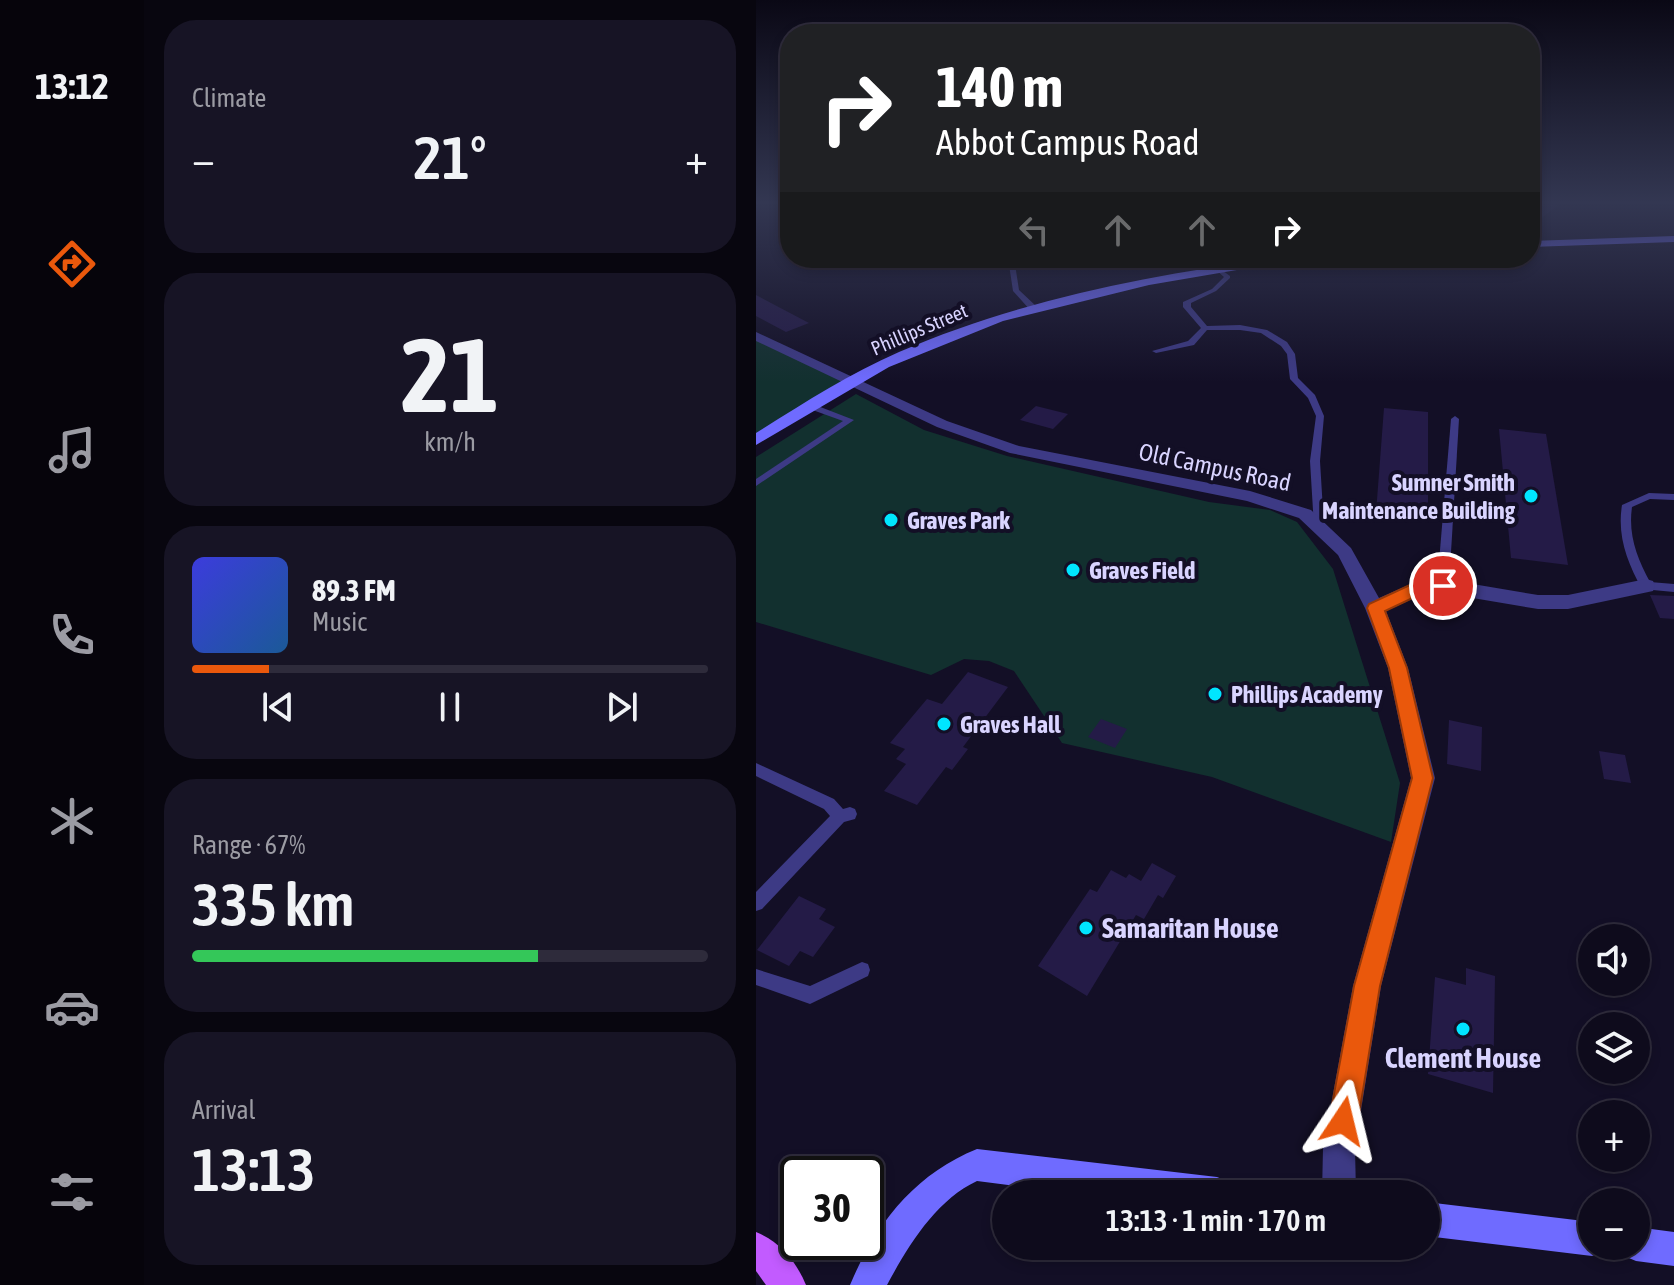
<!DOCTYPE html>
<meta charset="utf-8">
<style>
body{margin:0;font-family:"Asap Condensed",sans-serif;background:#171425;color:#f1f3f6;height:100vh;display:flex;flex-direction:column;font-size:30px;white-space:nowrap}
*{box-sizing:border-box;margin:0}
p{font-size:26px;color:#9b9ba3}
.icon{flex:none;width:44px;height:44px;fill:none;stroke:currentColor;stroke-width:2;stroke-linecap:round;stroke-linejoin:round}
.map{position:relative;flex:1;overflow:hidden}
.panel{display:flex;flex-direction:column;gap:20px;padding:20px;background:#08060f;width:612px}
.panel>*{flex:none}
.hud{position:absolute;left:24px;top:24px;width:760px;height:244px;border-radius:32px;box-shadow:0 4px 12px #0003,0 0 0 2px #2e2b3b;background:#202124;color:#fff;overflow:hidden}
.buttons{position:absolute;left:822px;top:924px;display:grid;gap:16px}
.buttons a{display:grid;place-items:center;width:72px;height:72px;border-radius:50%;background:#0e0b1c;box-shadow:0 4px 12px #0003,0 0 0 2px #2e2b3b;font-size:40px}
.speed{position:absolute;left:24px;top:1156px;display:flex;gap:16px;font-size:40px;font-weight:700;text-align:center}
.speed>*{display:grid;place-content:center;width:104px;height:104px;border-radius:50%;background:#0e0b1c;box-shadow:0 4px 12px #0003,0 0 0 2px #2e2b3b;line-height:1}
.speed .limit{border:4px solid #111;border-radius:12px;background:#fff;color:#111}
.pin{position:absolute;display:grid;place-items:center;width:68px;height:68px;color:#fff;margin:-34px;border:4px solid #fff;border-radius:50%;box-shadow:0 2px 8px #0007}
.me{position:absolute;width:88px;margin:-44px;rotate:10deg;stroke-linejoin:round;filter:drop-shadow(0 0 6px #0008)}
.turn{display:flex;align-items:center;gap:28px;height:168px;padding:0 24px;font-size:36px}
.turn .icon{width:104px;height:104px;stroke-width:2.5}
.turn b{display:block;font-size:56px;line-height:68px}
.lanes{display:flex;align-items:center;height:76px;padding:0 24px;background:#0003;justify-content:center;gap:40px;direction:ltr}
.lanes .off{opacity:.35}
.big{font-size:60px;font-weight:600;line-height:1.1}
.panel .widget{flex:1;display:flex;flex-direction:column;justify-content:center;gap:12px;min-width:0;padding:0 28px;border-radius:32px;background:#171425}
.panel .dial{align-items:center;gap:0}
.dial b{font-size:104px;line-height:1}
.song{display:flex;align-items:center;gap:24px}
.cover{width:96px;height:96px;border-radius:12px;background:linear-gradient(135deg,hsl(240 70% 55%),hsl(210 70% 35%))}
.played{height:8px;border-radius:4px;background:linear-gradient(90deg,#ea580c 15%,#2e2b3b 15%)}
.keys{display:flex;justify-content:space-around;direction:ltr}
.heat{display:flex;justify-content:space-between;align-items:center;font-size:44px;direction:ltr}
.charge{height:12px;border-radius:6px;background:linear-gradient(90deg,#34c759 67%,#2e2b3b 0)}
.trip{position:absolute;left:236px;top:1180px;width:448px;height:80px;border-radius:40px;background:#0e0b1c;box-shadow:0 4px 12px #0003,0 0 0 2px #2e2b3b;font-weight:600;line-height:80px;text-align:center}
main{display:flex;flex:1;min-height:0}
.tab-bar{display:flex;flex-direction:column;width:144px;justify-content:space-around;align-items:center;background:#06040b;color:#9b9ba3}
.tab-bar .icon{width:56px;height:56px}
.tab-bar .active{color:#ea580c}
.tab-bar b{font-size:36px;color:#f1f3f6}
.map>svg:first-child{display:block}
.green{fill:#12302f}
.building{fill:#241b47}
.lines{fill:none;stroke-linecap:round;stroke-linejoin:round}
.lane{fill:#3d3a85;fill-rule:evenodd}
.street{fill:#3d3a85;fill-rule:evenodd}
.secondary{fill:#6f6bff;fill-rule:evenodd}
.primary{fill:#c25bff;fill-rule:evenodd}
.route{fill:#ea580c;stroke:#983908;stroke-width:2}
.poi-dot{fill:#00e5ff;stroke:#130f26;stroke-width:3}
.labels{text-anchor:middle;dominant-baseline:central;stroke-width:8;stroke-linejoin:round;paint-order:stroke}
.far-street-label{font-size:20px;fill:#d9d4ff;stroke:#130f26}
.street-label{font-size:24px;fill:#d9d4ff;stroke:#130f26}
.poi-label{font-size:24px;font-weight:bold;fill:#d9d4ff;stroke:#130f26;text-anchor:start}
.near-poi-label{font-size:28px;font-weight:bold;fill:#d9d4ff;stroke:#130f26;text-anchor:start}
</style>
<main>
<nav class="tab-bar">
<b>13:12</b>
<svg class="icon active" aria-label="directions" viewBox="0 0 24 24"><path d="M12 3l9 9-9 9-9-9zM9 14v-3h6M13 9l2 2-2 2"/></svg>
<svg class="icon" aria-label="music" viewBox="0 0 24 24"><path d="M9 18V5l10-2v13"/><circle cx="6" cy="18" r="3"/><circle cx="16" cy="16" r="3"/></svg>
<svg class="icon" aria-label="phone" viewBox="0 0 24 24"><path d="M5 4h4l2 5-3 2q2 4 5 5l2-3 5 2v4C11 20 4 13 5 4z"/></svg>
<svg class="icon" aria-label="climate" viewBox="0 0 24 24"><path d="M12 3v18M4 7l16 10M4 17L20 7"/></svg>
<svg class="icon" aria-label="car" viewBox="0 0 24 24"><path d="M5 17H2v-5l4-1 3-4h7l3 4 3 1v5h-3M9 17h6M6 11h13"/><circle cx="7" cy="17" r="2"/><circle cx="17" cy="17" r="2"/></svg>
<svg class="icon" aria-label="filters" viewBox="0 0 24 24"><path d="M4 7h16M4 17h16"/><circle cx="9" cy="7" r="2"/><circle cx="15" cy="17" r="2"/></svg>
</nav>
<section class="panel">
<div class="widget"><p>Climate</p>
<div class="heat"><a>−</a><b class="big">21°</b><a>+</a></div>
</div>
<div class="widget dial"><b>21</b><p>km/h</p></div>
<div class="widget">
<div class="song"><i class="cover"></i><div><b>89.3 FM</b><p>Music</p></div></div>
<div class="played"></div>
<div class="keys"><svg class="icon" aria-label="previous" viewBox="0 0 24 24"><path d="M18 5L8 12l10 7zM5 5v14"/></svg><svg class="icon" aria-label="pause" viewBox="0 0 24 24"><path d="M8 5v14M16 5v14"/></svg><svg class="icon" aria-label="next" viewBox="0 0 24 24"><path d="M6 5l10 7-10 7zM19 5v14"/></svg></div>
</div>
<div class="widget"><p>Range · 67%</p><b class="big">335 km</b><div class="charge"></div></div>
<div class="widget"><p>Arrival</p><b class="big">13:13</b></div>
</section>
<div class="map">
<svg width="918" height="1285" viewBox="0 0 918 1285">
<rect width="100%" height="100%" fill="#130f26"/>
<g class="green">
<path d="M 0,336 L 96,381 L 0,440 Z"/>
<path d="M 100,394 L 168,430 L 251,456 L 453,502 L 514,510 L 541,522 L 577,569 L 644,783 L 635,842 L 456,777 L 306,743 L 258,671 L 233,661 L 208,659 L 175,675 L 0,622 L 0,457 Z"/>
</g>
<g class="building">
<path d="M 774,202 L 806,202 L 774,227 Z"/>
<path d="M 0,295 L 53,323 L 30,332 L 0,316 Z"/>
<path d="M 280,406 L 312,414 L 297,429 L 264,420 Z"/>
<path d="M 628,408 L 672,412 L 672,520 L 620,513 Z"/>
<path d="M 743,429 L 790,434 L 812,565 L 755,558 Z"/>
<path d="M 894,595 L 918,596 L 918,619 L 904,618 Z"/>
<path d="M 212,672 L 252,687 L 207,747 L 212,749 L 196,770 L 190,767 L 161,805 L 128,791 L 150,764 L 140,759 L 149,749 L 134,743 L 171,699 L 186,704 Z"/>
<path d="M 345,719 L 371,729 L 359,748 L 332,737 Z"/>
<path d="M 693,720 L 726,727 L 725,771 L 691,764 Z"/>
<path d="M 843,751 L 869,755 L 875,783 L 848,779 Z"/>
<path d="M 396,863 L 420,876 L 407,898 L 402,895 L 388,919 L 380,915 L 331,996 L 282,966 L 334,889 L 341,892 L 355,870 L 370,878 L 373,874 L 385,881 Z"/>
<path d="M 43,896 L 70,909 L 63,919 L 79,927 L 57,957 L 44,951 L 33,966 L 1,950 Z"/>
<path d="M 710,968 L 739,976 L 737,1093 L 672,1074 L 679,977 L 710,985 Z"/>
</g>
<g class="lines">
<g class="lane">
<path d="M 252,258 L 258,258 L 263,290 L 281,307 L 281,311 L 275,311 L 257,291 Z"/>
<path d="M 463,268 L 474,276 L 474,278 L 460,291 L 435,303 L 435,307 L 451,326 L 484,325 L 511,330 L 531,342 L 539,354 L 542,378 L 559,395 L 568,416 L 564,461 L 568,527 L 567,529 L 559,529 L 558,527 L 554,461 L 560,416 L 552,398 L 534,379 L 531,354 L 525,346 L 505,333 L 484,330 L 451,330 L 438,345 L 400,353 L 396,351 L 432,341 L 445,328 L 427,307 L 427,302 L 456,289 L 468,277 L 460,270 Z"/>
<path d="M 54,403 L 98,420 L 0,486 L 0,479 L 87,421 L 51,408 L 51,404 Z"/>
<path d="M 699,416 L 703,419 L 693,586 L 687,590 L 681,586 L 695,419 Z"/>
<path d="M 893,493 L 918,494 L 918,500 L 894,499 L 876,507 C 872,535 881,558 894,582 L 918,584 L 918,592 L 886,589 C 871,562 861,536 866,505 Z"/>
<path d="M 0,763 L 78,799 L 87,809 L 94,807 L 99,809 L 101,814 L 99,819 L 88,822 L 6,909 L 0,911 L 0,892 L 74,816 L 68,809 L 0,776 Z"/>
<path d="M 106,962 L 112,964 L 114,970 L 112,976 L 54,1004 L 0,985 L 0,969 L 54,986 Z"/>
</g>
<path class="street" d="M 0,332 L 191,421 L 263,446 L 494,491 L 555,510 L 595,548 L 623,598 L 655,584 L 687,579 L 782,595 L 812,595 L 890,579 L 897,581 L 899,586 L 897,591 L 812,609 L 782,609 L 687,593 L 665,595 L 630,611 L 652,668 L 679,778 L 625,986 L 599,1148 L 600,1194 L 566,1194 L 567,1148 L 597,986 L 655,778 L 632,668 L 609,608 L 582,555 L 543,518 L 491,501 L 254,453 L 181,427 L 0,341 Z"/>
<g class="secondary">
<path d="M 918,236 L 918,242 L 774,247 L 774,241 Z"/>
<path d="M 522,258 L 551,258 L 393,285 L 247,321 L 133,367 L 0,445 L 0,433 C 46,404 93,374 143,352 C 263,300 393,275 522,258 Z"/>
<path d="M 221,1149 L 461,1177 L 473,1182 L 478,1194 L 325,1194 L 221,1181 C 180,1200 152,1246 131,1285 L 94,1285 C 120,1223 159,1174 221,1149 Z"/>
<path d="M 670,1202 L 836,1222 L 836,1246 L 850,1246 L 848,1251 L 836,1256 L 670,1236 Z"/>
<path d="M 880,1227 L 918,1232 L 918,1266 L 880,1261 L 868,1256 L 864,1246 L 880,1246 Z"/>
</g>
<path class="primary" d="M 0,1232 C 24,1242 40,1261 50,1285 L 10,1285 L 0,1271 Z"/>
</g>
<linearGradient id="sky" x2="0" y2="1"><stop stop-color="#0a0815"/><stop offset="0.53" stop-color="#333752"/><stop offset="1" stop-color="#333752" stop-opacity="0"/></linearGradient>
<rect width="918" height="382" fill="url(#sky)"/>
<path class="route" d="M 687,580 L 693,582 L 695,586 L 693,591 L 665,594 L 629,611 L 651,668 L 677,778 L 624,986 L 602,1121 L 598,1131 L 587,1136 L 577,1131 L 573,1121 L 598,986 L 656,778 L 633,668 L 611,608 L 613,604 L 656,584 Z"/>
<g class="poi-dot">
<circle cx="775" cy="496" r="8"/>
<circle cx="135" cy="520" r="8"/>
<circle cx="317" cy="570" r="8"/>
<circle cx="459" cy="694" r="8"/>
<circle cx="188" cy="724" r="8"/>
<circle cx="330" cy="928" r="8"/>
<circle cx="707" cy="1029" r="8"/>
</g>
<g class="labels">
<g class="far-street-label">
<text transform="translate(163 329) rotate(-23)">Phillips Street</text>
</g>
<g class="street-label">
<text transform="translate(459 467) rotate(12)">Old Campus Road</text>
</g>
<g class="poi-label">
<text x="759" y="482" text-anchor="end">Sumner Smith<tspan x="759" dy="28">Maintenance Building</tspan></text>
<text x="151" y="520">Graves Park</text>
<text x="333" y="570">Graves Field</text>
<text x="475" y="694">Phillips Academy</text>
<text x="204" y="724">Graves Hall</text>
</g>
<g class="near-poi-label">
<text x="346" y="928">Samaritan House</text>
<text x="707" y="1058" text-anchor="middle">Clement House</text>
</g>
</g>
</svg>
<div class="buttons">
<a><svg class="icon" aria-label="sound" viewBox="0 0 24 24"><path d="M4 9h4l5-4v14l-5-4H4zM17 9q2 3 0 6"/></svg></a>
<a><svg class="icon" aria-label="layers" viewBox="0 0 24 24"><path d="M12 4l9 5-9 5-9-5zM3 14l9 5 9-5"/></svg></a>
<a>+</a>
<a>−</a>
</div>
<div class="speed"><div class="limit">30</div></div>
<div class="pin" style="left:687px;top:586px;background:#d93025"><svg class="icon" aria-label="arrive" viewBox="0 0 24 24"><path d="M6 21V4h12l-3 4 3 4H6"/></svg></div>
<svg class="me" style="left:587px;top:1121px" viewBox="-20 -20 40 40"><path d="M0-17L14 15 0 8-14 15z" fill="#ea580c" stroke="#fff" stroke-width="4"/></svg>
<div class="trip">13:13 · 1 min · 170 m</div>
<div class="hud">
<div class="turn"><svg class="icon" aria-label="right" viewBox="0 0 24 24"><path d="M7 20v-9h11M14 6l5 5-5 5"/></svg><div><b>140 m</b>Abbot Campus Road</div></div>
<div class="lanes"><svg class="icon off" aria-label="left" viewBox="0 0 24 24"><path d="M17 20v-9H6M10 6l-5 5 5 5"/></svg><svg class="icon off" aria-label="ahead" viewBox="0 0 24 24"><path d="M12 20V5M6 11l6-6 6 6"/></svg><svg class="icon off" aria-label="ahead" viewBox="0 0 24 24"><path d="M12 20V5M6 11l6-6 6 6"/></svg><svg class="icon" aria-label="right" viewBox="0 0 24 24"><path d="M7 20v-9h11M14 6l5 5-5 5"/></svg></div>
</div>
</div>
</main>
